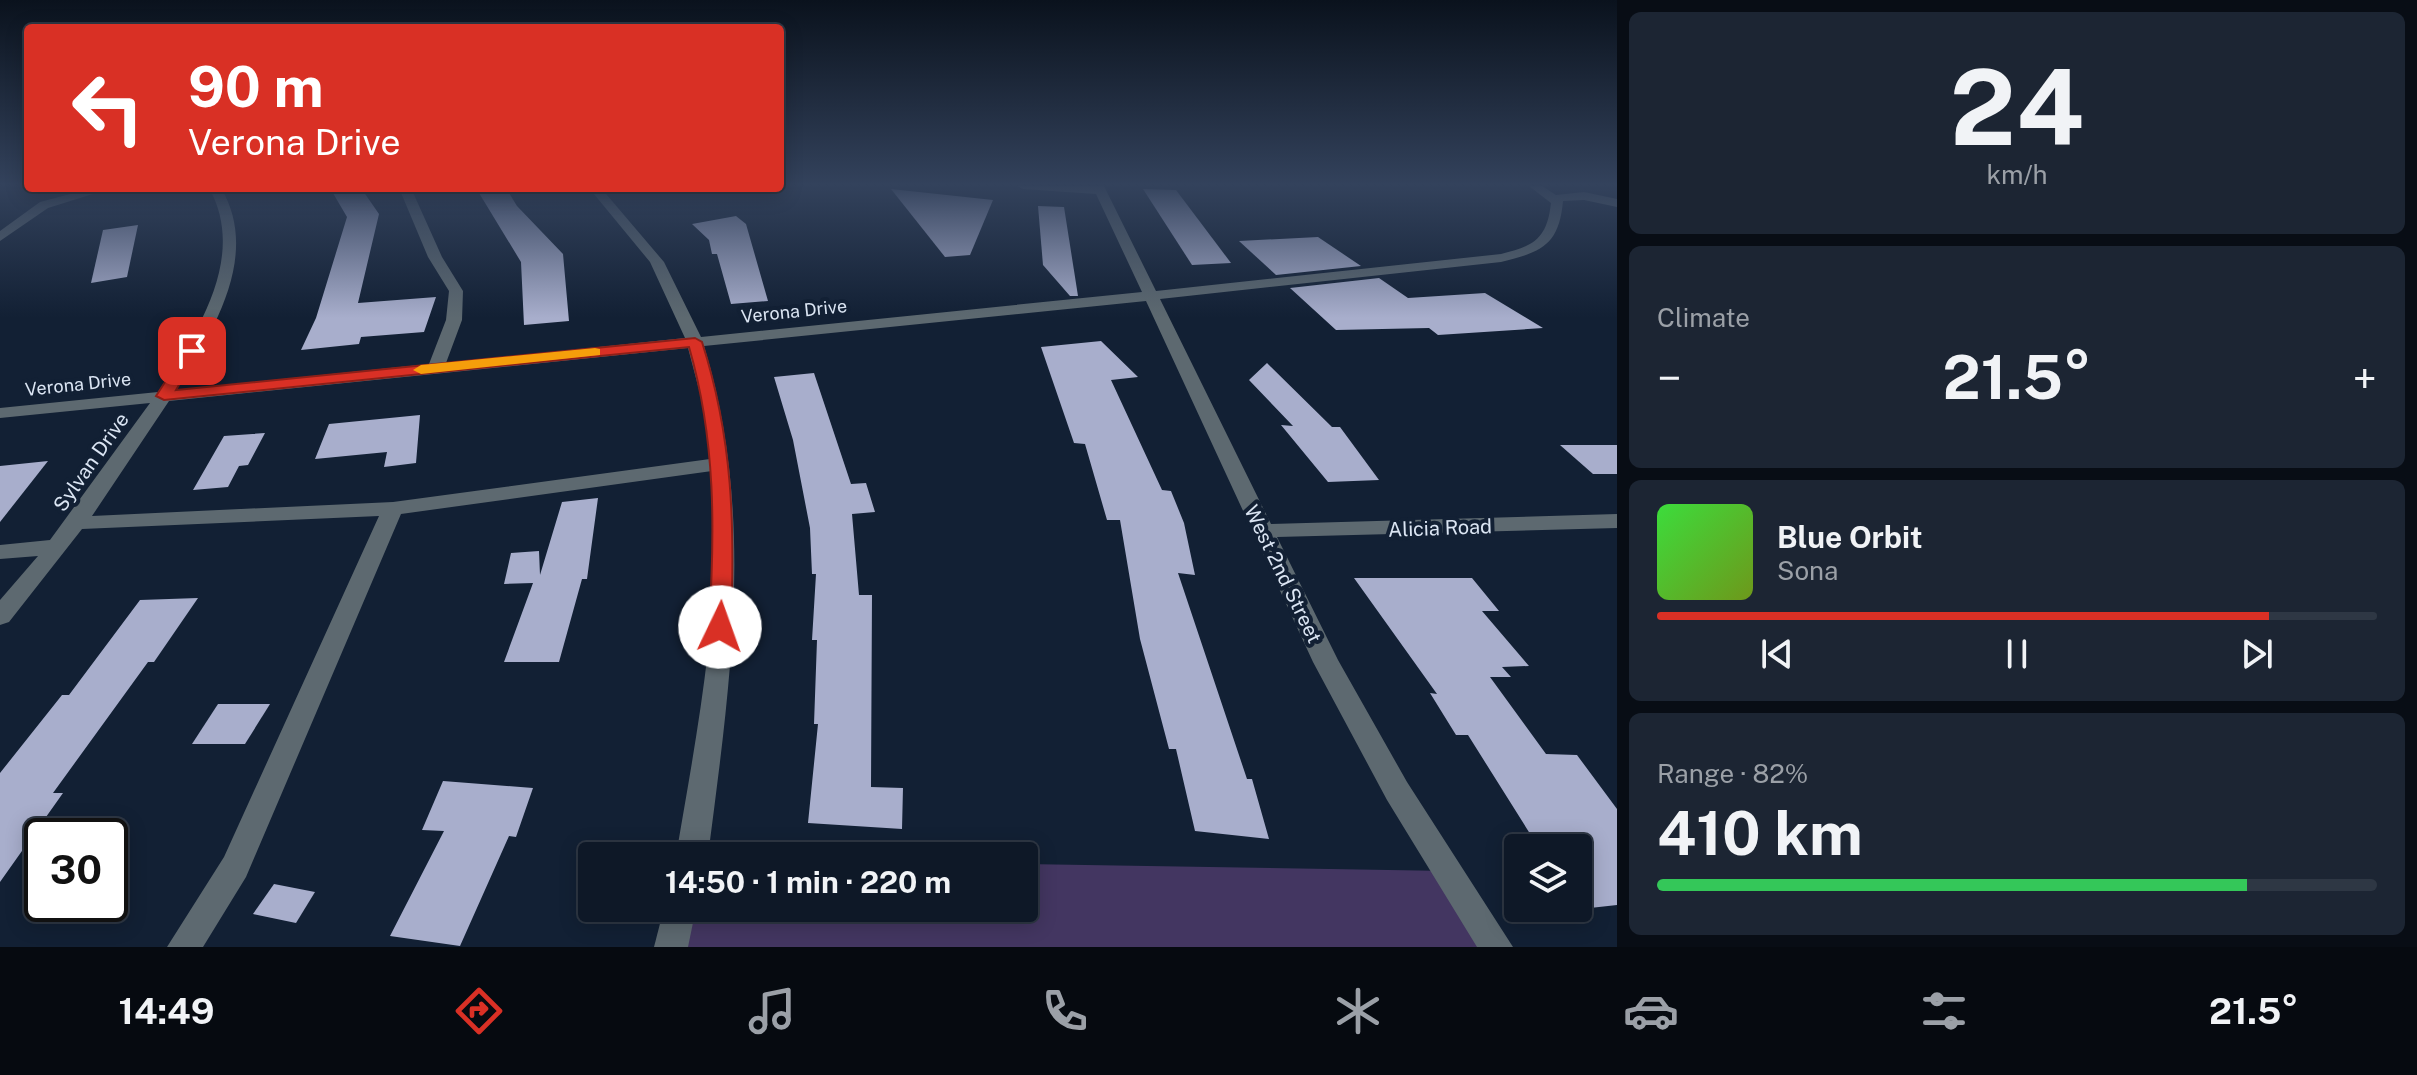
<!DOCTYPE html>
<meta charset="utf-8">
<style>
body{margin:0;font-family:"Public Sans",sans-serif;background:#1c2533;color:#f1f3f6;height:100vh;display:flex;flex-direction:column;font-size:30px;white-space:nowrap}
*{box-sizing:border-box;margin:0}
p{font-size:26px;color:#9ba0a7}
.icon{flex:none;width:44px;height:44px;fill:none;stroke:currentColor;stroke-width:2;stroke-linecap:round;stroke-linejoin:round}
.map{position:relative;flex:1;overflow:hidden}
.side{display:flex;flex-direction:column;gap:12px;padding:12px;background:#080d15;width:800px}
.side>*{flex:none}
.hud{position:absolute;left:24px;top:24px;width:760px;height:168px;border-radius:8px;box-shadow:0 4px 20px #0003,0 0 0 2px #2e3744;background:#d93025;color:#fff;overflow:hidden}
.tools{position:absolute;left:1504px;top:834px;display:grid;gap:16px}
.tools a{display:grid;place-items:center;width:88px;height:88px;border-radius:8px;background:#0e1827;box-shadow:0 4px 20px #0003,0 0 0 2px #2e3744;font-size:40px}
.speed{position:absolute;left:24px;top:818px;display:flex;gap:16px;font-size:40px;font-weight:700;text-align:center}
.speed>*{display:grid;place-content:center;width:104px;height:104px;border-radius:50%;background:#0e1827;box-shadow:0 4px 20px #0003,0 0 0 2px #2e3744;line-height:1}
.speed .limit{border:4px solid #111;border-radius:12px;background:#fff;color:#111}
.pin{position:absolute;display:grid;place-items:center;width:68px;height:68px;color:#fff;margin:-34px;border-radius:16px;box-shadow:0 4px 12px #0006}
.me{position:absolute;width:88px;margin:-44px;rotate:3deg;stroke-linejoin:round;filter:drop-shadow(0 0 6px #0008)}
.turn{display:flex;align-items:center;gap:28px;height:168px;padding:0 32px;font-size:36px}
.turn .icon{width:104px;height:104px;stroke-width:2.5}
.turn b{display:block;font-size:56px;line-height:68px}
.big{font-size:60px;font-weight:700;line-height:1.1}
.side .widget{flex:1;display:flex;flex-direction:column;justify-content:center;gap:12px;min-width:0;padding:0 28px;border-radius:12px;background:#1c2533}
.side .dial{align-items:center;gap:0}
.dial b{font-size:104px;line-height:1}
.song{display:flex;align-items:center;gap:24px}
.cover{width:96px;height:96px;border-radius:12px;background:linear-gradient(135deg,hsl(120 70% 55%),hsl(80 70% 35%))}
.played{height:8px;border-radius:4px;background:linear-gradient(90deg,#d93025 85%,#2e3744 85%)}
.keys{display:flex;justify-content:space-around;direction:ltr}
.heat{display:flex;justify-content:space-between;align-items:center;font-size:44px;direction:ltr}
.charge{height:12px;border-radius:6px;background:linear-gradient(90deg,#34c759 82%,#2e3744 0)}
.trip{position:absolute;left:578px;top:842px;width:460px;height:80px;border-radius:8px;background:#0e1827;box-shadow:0 4px 20px #0003,0 0 0 2px #2e3744;font-weight:700;line-height:80px;text-align:center}
.dock{display:flex;height:128px;justify-content:space-around;align-items:center;background:#060a10;color:#9ba0a7}
.dock .icon{width:56px;height:56px}
.dock .current{color:#d93025}
.dock b{font-size:36px;color:#f1f3f6}
main{display:flex;flex:1;min-height:0}
.map>svg:first-child{display:block}
.green{fill:#433661}
.building{fill:#a8aecc}
.lines{fill:none;stroke-linecap:round;stroke-linejoin:round}
.minor{fill:#5d6970;fill-rule:evenodd}
.route{fill:#d93025;stroke:#8d1f18;stroke-width:2}
.slow{fill:#f59e0b}
.labels{text-anchor:middle;dominant-baseline:central;stroke-width:8;stroke-linejoin:round;paint-order:stroke}
.far-street-label{font-size:18px;fill:#dbe5f3;stroke:#122034}
.street-label{font-size:20px;fill:#dbe5f3;stroke:#122034}
</style>
<main>
<div class="map">
<svg width="1617" height="947" viewBox="0 0 1617 947">
<rect width="100%" height="100%" fill="#122034"/>
<path class="green" d="M 1024,864 L 1448,871 L 1496,947 L 671,947 L 680,908 L 1024,908 Z"/>
<g class="building">
<path d="M 330,188 L 361,188 L 379,214 L 358,303 L 436,297 L 424,332 L 361,337 L 359,344 L 301,350 L 316,318 L 347,217 Z"/>
<path d="M 476,188 L 506,188 L 517,206 L 563,254 L 569,321 L 524,325 L 521,262 Z"/>
<path d="M 891,189 L 993,200 L 970,255 L 945,257 Z"/>
<path d="M 1143,189 L 1176,190 L 1231,263 L 1192,265 Z"/>
<path d="M 1038,206 L 1064,207 L 1078,296 L 1070,296 L 1043,265 Z"/>
<path d="M 736,216 L 746,224 L 768,301 L 731,304 L 717,254 L 712,254 L 709,240 L 692,224 Z"/>
<path d="M 138,225 L 127,277 L 91,283 L 103,230 Z"/>
<path d="M 1318,237 L 1361,266 L 1276,275 L 1239,241 Z"/>
<path d="M 1379,278 L 1408,298 L 1485,293 L 1543,328 L 1438,335 L 1429,328 L 1336,330 L 1290,288 Z"/>
<path d="M 1101,341 L 1138,377 L 1111,380 L 1162,490 L 1171,491 L 1184,523 L 1195,575 L 1178,573 L 1247,779 L 1252,779 L 1269,839 L 1195,831 L 1176,749 L 1169,749 L 1140,639 L 1120,520 L 1107,520 L 1085,444 L 1074,443 L 1041,347 Z"/>
<path d="M 1267,363 L 1332,427 L 1340,427 L 1379,480 L 1328,482 L 1281,425 L 1293,426 L 1249,380 Z"/>
<path d="M 814,373 L 851,484 L 866,483 L 875,512 L 852,514 L 859,595 L 872,595 L 871,787 L 903,788 L 902,829 L 808,823 L 818,724 L 814,724 L 817,640 L 812,640 L 816,574 L 812,574 L 810,528 L 793,440 L 774,377 Z"/>
<path d="M 420,415 L 416,463 L 384,467 L 387,452 L 315,459 L 329,424 Z"/>
<path d="M 265,433 L 248,465 L 239,466 L 228,487 L 193,490 L 224,436 Z"/>
<path d="M 1560,445 L 1617,445 L 1617,474 L 1593,474 Z"/>
<path d="M 48,461 L 0,522 L 0,466 Z"/>
<path d="M 598,498 L 587,579 L 582,579 L 559,662 L 504,662 L 533,583 L 504,584 L 511,553 L 539,551 L 540,575 L 562,502 Z"/>
<path d="M 1354,578 L 1472,578 L 1499,611 L 1482,611 L 1529,666 L 1502,667 L 1511,677 L 1490,677 L 1546,754 L 1577,755 L 1617,809 L 1617,905 L 1590,908 L 1578,893 L 1578,848 L 1539,848 L 1468,735 L 1456,735 L 1430,693 L 1437,694 Z"/>
<path d="M 198,598 L 154,662 L 148,662 L 53,793 L 63,793 L 0,882 L 0,773 L 62,695 L 69,695 L 140,600 Z"/>
<path d="M 218,704 L 270,704 L 245,744 L 192,744 Z"/>
<path d="M 443,781 L 533,788 L 516,837 L 509,836 L 460,946 L 390,936 L 444,831 L 422,830 Z"/>
<path d="M 274,884 L 315,892 L 296,923 L 253,914 Z"/>
</g>
<g class="lines">
<g class="minor">
<path d="M 1017,186 L 1104,186 L 1156,291 L 1501,254 C 1535,246 1547,238 1551,203 L 1529,186 L 1542,186 L 1556,195 L 1584,192 L 1617,199 L 1617,207 L 1584,200 L 1563,201 C 1559,245 1542,252 1501,262 L 1160,299 L 1271,524 L 1617,514 L 1617,528 L 1277,537 L 1338,660 L 1407,782 L 1513,947 L 1477,947 L 1387,800 L 1313,662 L 1146,301 L 704,346 C 756,516 730,684 708,856 L 676,856 C 697,731 724,599 712,471 L 401,514 L 246,877 L 203,947 L 167,947 L 224,857 L 379,516 L 82,529 L 9,622 L 0,625 L 0,600 L 38,556 L 0,559 L 0,545 L 50,540 L 150,403 L 0,418 L 0,408 L 158,392 C 196,335 248,257 209,188 L 221,188 C 261,255 213,332 176,390 L 429,364 L 446,320 L 449,291 L 428,257 L 399,188 L 411,188 L 442,257 L 463,291 L 462,320 L 446,363 L 685,338 L 650,262 L 589,188 L 601,188 L 664,262 L 701,337 L 1142,292 L 1096,194 L 1023,189 ZM 688,348 L 702,401 L 710,459 L 393,502 L 92,516 L 169,401 Z"/>
<path d="M 93,188 L 112,188 L 48,208 L 0,241 L 0,231 L 40,202 Z"/>
<path d="M 664,908 L 696,908 L 688,947 L 654,947 Z"/>
</g>
</g>
<linearGradient id="sky" x2="0" y2="1"><stop stop-color="#0a121d"/><stop offset="0.58" stop-color="#33425c"/><stop offset="1" stop-color="#33425c" stop-opacity="0"/></linearGradient>
<rect width="1617" height="318" fill="url(#sky)"/>
<path class="route" d="M 695,338 L 702,342 C 733,439 735,526 731,627 L 720,635 L 709,627 C 715,531 716,440 689,347 L 164,400 L 156,396 L 187,348 L 192,347 L 199,351 L 176,390 Z"/>
<path class="slow" d="M 595,348 L 600,349 L 600,355 L 421,374 L 413,370 L 421,365 Z"/>
<g class="labels">
<g class="far-street-label">
<text transform="translate(794 311) rotate(-6)">Verona Drive</text>
<text transform="translate(78 384) rotate(-6)">Verona Drive</text>
</g>
<g class="street-label">
<text transform="translate(91 462) rotate(-55)">Sylvan Drive</text>
<text transform="translate(1440 528) rotate(-2)">Alicia Road</text>
<text transform="translate(1283 574) rotate(64)">West 2nd Street</text>
</g>
</g>
</svg>
<div class="tools">
<a><svg class="icon" aria-label="layers" viewBox="0 0 24 24"><path d="M12 4l9 5-9 5-9-5zM3 14l9 5 9-5"/></svg></a>
</div>
<div class="speed"><div class="limit">30</div></div>
<div class="pin" style="left:192px;top:351px;background:#d93025"><svg class="icon" aria-label="arrive" viewBox="0 0 24 24"><path d="M6 21V4h12l-3 4 3 4H6"/></svg></div>
<svg class="me" style="left:720px;top:627px" viewBox="-20 -20 40 40"><circle r="19" fill="#fff"/><path d="M0-13L10 11 0 6-10 11z" fill="#d93025"/></svg>
<div class="trip">14:50 · 1 min · 220 m</div>
<div class="hud">
<div class="turn"><svg class="icon" aria-label="left" viewBox="0 0 24 24"><path d="M17 20v-9H6M10 6l-5 5 5 5"/></svg><div><b>90 m</b>Verona Drive</div></div>
</div>
</div>
<section class="side">
<div class="widget dial"><b>24</b><p>km/h</p></div>
<div class="widget"><p>Climate</p>
<div class="heat"><a>−</a><b class="big">21.5°</b><a>+</a></div>
</div>
<div class="widget">
<div class="song"><i class="cover"></i><div><b>Blue Orbit</b><p>Sona</p></div></div>
<div class="played"></div>
<div class="keys"><svg class="icon" aria-label="previous" viewBox="0 0 24 24"><path d="M18 5L8 12l10 7zM5 5v14"/></svg><svg class="icon" aria-label="pause" viewBox="0 0 24 24"><path d="M8 5v14M16 5v14"/></svg><svg class="icon" aria-label="next" viewBox="0 0 24 24"><path d="M6 5l10 7-10 7zM19 5v14"/></svg></div>
</div>
<div class="widget"><p>Range · 82%</p><b class="big">410 km</b><div class="charge"></div></div>
</section>
</main>
<nav class="dock">
<b>14:49</b>
<svg class="icon current" aria-label="directions" viewBox="0 0 24 24"><path d="M12 3l9 9-9 9-9-9zM9 14v-3h6M13 9l2 2-2 2"/></svg>
<svg class="icon" aria-label="music" viewBox="0 0 24 24"><path d="M9 18V5l10-2v13"/><circle cx="6" cy="18" r="3"/><circle cx="16" cy="16" r="3"/></svg>
<svg class="icon" aria-label="phone" viewBox="0 0 24 24"><path d="M5 4h4l2 5-3 2q2 4 5 5l2-3 5 2v4C11 20 4 13 5 4z"/></svg>
<svg class="icon" aria-label="climate" viewBox="0 0 24 24"><path d="M12 3v18M4 7l16 10M4 17L20 7"/></svg>
<svg class="icon" aria-label="car" viewBox="0 0 24 24"><path d="M5 17H2v-5l4-1 3-4h7l3 4 3 1v5h-3M9 17h6M6 11h13"/><circle cx="7" cy="17" r="2"/><circle cx="17" cy="17" r="2"/></svg>
<svg class="icon" aria-label="filters" viewBox="0 0 24 24"><path d="M4 7h16M4 17h16"/><circle cx="9" cy="7" r="2"/><circle cx="15" cy="17" r="2"/></svg>
<b>21.5°</b>
</nav>
